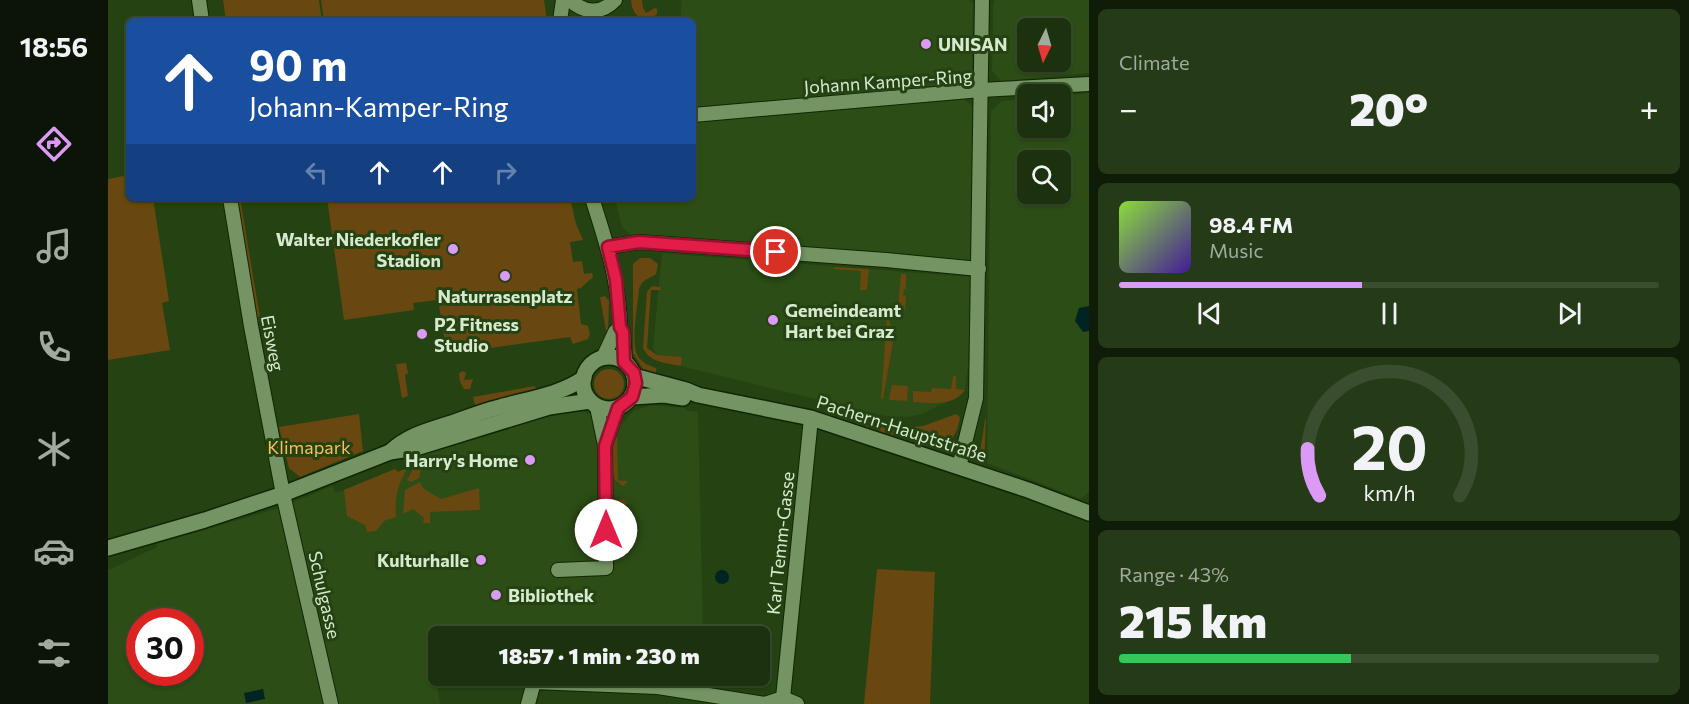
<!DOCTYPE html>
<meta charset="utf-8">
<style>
body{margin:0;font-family:Commissioner,sans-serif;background:#253a17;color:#f1f3f6;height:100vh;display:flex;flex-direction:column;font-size:22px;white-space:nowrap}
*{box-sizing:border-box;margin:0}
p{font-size:20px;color:#a0aa9e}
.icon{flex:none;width:33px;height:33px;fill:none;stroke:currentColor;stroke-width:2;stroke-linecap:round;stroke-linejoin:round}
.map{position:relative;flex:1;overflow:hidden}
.panel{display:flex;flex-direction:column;gap:9px;padding:9px;background:#0f1c08;width:600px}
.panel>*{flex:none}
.banner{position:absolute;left:18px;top:18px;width:570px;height:183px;border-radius:9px;box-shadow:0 2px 4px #0004,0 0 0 2px #3a4d2e;background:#1a4fa0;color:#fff;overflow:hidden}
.needle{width:39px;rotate:185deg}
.fabs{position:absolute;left:909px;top:18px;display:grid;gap:12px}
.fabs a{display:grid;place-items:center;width:54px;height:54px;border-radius:9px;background:#1c320e;box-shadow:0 2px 4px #0004,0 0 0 2px #3a4d2e;font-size:30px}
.speed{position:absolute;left:18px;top:608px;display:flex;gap:12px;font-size:30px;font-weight:700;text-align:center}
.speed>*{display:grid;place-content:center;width:78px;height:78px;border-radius:50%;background:#1c320e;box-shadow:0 2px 4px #0004,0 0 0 2px #3a4d2e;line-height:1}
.speed .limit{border:9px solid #d22;background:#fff;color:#111}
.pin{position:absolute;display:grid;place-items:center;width:51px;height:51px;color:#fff;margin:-26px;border:3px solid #fff;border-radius:50%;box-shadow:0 2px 6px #0007}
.me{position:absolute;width:66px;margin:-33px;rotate:0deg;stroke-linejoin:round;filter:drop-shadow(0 0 4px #0008)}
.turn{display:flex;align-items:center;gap:21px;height:126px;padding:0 24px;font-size:27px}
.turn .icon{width:78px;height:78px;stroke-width:2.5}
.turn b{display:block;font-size:42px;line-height:51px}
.lanes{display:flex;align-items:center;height:57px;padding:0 24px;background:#0003;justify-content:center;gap:30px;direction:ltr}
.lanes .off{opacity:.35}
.big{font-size:45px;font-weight:800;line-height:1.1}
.panel .card{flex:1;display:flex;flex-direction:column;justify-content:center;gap:9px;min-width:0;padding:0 21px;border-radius:9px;background:#253a17}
.panel .dial{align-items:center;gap:0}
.dial svg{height:156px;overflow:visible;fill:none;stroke:#3a4d2e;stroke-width:7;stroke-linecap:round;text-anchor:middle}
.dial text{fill:#f1f3f6;stroke:none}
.song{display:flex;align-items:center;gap:18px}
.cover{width:72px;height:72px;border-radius:9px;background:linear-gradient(135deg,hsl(90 70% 55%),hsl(260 70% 35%))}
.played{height:6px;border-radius:3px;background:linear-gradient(90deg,#da9af6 45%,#3a4d2e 45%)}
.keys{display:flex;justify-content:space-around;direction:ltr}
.heat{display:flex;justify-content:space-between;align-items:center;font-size:33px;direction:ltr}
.charge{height:9px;border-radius:4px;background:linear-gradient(90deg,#34c759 43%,#3a4d2e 0)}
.trip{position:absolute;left:320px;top:626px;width:342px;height:60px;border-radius:9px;background:#1c320e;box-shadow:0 2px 4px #0004,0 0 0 2px #3a4d2e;font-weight:800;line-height:60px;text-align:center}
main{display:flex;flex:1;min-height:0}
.tab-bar{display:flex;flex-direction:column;width:108px;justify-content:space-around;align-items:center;background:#0b1406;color:#a0aa9e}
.tab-bar .icon{width:42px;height:42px}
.tab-bar .on{color:#da9af6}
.tab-bar b{font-size:27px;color:#f1f3f6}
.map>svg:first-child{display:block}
.built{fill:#2c4d15;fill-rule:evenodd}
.green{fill:#684710}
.water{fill:#002424}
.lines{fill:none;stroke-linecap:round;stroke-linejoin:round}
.minor-casing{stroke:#112703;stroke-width:16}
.secondary-casing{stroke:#112703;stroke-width:18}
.minor{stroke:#749563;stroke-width:14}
.secondary{stroke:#749563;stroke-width:15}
.route-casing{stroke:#92132f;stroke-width:15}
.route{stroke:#e11d48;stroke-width:10}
.poi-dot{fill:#da9af6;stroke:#254212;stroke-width:2}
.labels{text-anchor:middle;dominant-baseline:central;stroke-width:6;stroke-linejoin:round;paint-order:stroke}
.poi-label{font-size:18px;font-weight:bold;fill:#d7e9ce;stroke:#254212;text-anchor:start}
.street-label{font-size:18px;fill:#d7e9ce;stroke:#254212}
.park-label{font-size:18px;fill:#febd5b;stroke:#254212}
</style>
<main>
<nav class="tab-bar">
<b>18:56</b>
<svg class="icon on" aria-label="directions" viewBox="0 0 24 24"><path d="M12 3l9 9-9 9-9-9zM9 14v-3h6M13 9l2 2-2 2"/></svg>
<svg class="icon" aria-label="music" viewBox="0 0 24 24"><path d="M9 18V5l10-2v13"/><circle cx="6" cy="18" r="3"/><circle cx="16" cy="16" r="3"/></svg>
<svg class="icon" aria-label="phone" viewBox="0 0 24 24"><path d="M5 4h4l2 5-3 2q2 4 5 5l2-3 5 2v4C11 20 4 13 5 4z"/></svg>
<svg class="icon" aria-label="climate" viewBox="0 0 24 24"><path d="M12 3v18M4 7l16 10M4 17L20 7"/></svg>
<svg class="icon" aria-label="car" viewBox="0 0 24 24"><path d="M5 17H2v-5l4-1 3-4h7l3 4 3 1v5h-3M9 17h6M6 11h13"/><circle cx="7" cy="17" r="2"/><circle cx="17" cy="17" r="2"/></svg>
<svg class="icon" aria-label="filters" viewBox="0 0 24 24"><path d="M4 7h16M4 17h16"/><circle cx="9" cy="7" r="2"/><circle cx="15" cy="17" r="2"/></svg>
</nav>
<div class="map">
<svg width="981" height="704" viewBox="0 0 981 704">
<rect width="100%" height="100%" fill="#254212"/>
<g class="built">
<path d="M 574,0 L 861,0 L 865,4 L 864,73 L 854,85 L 585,108 L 585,21 L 572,21 Z"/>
<path d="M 887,0 L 981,0 L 981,73 L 893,81 L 884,71 L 885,3 ZM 920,28 L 952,28 L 952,62 L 920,62 Z"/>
<path d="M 981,93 L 981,492 L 973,499 L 879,463 L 883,111 L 894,101 L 919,99 L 920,128 L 952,128 L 953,96 ZM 920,160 L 952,160 L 952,194 L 920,194 Z"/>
<path d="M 855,98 L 865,107 L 863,261 L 523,235 L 514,227 L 507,198 L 585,198 L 585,122 Z"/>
<path d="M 554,253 L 863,277 L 860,365 L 857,390 L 853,395 L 814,414 L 800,417 L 777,416 L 568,365 L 549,355 L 545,348 Z"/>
<path d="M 544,405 L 577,408 L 578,410 L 590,412 L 595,631 L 387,629 L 323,635 L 332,704 L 0,704 L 0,570 L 49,547 L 50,543 L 171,508 L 224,486 L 228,493 L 287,469 L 290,472 L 300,468 L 299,464 L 319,452 L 404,425 L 470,410 L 483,414 L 490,425 L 513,425 L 525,411 ZM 32,621 L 82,621 L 82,672 L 32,672 Z"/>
</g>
<g class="green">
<path d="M 115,0 L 211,0 L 214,21 L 118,21 Z"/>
<path d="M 213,0 L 436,0 L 439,21 L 216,21 Z"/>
<path d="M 523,0 L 534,0 L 535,8 L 538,13 L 547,8 L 549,9 L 549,14 L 541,20 C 529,18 524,13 523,0 Z"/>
<path d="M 21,175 L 21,198 L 45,198 L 61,301 L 54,303 L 62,350 L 0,360 L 0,179 Z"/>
<path d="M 129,198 L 132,198 L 152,317 L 158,322 L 161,322 L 163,331 L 158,333 L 157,326 L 150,321 L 148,317 Z"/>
<path d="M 219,198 L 462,198 L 468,224 L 475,240 L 462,242 L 465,262 L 474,261 L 476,274 L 484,273 L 485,277 L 473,288 L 469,289 L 473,324 L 480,326 L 482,334 L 480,339 L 465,344 L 462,337 L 339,354 L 330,300 L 305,303 L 306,310 L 236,320 Z"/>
<path d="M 532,258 L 542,258 L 550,264 L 548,274 C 540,280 535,278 531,289 C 530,305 521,347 532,359 C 536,364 543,366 548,368 L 548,374 L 535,369 L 525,353 L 525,264 Z"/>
<path d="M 727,267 L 761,269 L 759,290 L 752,290 L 753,271 L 726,269 Z"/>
<path d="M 793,274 L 798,274 L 798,289 L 796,289 L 795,295 L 798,296 L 797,310 L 788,309 L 786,316 L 781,312 L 784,306 L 790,306 Z"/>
<path d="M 544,286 L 552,287 L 553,290 L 543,290 L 539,348 L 549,355 L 574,357 L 573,366 C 559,363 542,363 535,348 L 539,292 Z"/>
<path d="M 497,296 L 501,301 L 500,330 L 498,331 L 492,297 Z"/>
<path d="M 779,316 L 786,332 L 782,333 L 781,341 L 785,342 L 775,399 L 773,399 Z"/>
<path d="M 298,363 L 300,373 L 297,375 L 300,396 L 294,398 L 288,364 Z"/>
<circle cx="501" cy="384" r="15"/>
<path d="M 355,371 L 358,373 L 356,380 L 365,379 L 362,389 L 356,389 L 352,382 L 351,373 Z"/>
<path d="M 845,376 L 848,376 L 848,389 L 857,390 C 845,407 823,403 805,402 L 805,391 L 823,392 L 824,388 L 843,389 Z"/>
<path d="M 784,385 L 800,386 L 799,401 L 781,400 Z"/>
<path d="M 427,386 L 428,389 L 367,405 L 365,397 Z"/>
<path d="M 251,414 L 255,451 L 192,477 L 181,468 L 171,427 Z"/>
<path d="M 848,414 L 852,417 C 851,426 848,437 839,442 C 824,450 768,430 750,424 L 751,420 L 787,426 L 802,427 L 815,426 Z"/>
<path d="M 877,420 L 878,420 L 876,464 L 871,458 Z"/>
<path d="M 505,433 L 509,433 L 510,479 L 513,481 L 520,481 L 515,486 L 507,480 L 504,468 Z"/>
<path d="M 309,462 L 314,465 L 311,478 L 303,482 L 299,480 Z"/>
<path d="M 300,467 C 289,487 287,494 288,517 L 276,521 L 268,531 L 259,532 L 257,525 L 239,516 L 236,490 L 287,469 L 290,472 Z"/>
<path d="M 312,482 L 316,489 L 333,499 L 371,488 L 372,510 L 322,512 L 322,523 L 315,523 L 316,518 L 305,509 L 295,514 L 297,490 Z"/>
<path d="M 516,499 L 520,504 L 511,505 L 511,544 L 507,544 L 505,541 L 505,507 L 509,500 Z"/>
<path d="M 769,569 L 827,572 L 822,704 L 756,704 Z"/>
</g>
<g class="water">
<path d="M 981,306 L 981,331 L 975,332 L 967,321 L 971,308 Z"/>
<circle cx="614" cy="577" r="7"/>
<path d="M 155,689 L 157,699 L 138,703 L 136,693 Z"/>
</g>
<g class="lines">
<g class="minor-casing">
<g id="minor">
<path d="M 91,0 L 94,21"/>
<path d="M 462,0 C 476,13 493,15 507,0"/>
<path d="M 452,21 L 455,0"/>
<path d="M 585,115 L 873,90 L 981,84"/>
<path d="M 122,198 L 143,326 L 175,494 L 223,704"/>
<path d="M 484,198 C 498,242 511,280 512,327 L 507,332 L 495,358"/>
<path d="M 500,247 L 531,242 L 559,244 L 778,260 L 871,269"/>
<path d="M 512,327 L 515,332 L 517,362"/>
<path d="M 497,445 L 510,408"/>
<path d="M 851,467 L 868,398 L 874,0"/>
<path d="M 450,570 L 498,568 L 497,445 L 489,407"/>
<path d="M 675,698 L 689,704"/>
<path d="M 420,704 L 426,682 L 550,687 L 657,704 L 675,698 L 703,418"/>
</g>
</g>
<g class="secondary-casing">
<g id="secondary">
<circle cx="501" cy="383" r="26"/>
<path d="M 526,376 L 578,390 L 590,395 L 703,418 L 920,490 L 981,513"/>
<path d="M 524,397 L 556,395 L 575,398"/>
<path d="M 282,452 C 299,436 318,431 340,424 C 356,419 372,412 388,408 C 418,399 450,396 476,378"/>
<path d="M 0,548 L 97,520 L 175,494 L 282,452 L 308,448 L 441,407 L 482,401"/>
</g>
</g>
<use href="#minor" class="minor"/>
<use href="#secondary" class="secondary"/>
</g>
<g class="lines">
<g class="route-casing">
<path id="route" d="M 498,530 L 497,446 L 510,408 L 524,397 L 528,383 L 526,373 L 516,362 L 515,332 L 512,327 L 508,280 L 500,247 L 531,242 L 668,252"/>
</g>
<use href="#route" class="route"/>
</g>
<g class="poi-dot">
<circle cx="818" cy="44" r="6"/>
<circle cx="345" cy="249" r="6"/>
<circle cx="397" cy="276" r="6"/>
<circle cx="665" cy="320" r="6"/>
<circle cx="314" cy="334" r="6"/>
<circle cx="422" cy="460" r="6"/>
<circle cx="373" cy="560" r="6"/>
<circle cx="388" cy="595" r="6"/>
</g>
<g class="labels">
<g class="poi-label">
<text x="830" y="44">UNISAN</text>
<text x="333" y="239" text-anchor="end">Walter Niederkofler<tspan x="333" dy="21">Stadion</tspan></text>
<text x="397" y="296" text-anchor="middle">Naturrasenplatz</text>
<text x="677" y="310">Gemeindeamt<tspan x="677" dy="21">Hart bei Graz</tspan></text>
<text x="326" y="324">P2 Fitness<tspan x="326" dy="21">Studio</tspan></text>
<text x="410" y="460" text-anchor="end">Harry's Home</text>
<text x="361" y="560" text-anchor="end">Kulturhalle</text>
<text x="400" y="595">Bibliothek</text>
</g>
<g class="street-label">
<text transform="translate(780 81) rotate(-4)">Johann Kamper-Ring</text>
<text transform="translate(165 343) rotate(79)">Eisweg</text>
<text transform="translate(794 428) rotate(18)">Pachern-Hauptstraße</text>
<text transform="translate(672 543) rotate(-84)">Karl Temm-Gasse</text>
<text transform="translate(217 595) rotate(77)">Schulgasse</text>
</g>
<g class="park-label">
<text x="201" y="447">Klimapark</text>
</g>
</g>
</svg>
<div class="fabs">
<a><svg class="needle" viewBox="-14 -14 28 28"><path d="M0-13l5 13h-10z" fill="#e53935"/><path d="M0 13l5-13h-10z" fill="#a0aa9e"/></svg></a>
<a><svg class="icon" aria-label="sound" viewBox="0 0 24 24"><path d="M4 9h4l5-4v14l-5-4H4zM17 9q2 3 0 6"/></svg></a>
<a><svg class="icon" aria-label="search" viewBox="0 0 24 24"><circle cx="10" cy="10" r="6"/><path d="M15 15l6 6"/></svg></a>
</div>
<div class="speed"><div class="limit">30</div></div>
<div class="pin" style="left:668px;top:252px;background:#d93025"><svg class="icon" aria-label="arrive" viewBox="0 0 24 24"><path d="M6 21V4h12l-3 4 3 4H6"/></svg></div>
<svg class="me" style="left:498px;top:530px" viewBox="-20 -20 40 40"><circle r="19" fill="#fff"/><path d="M0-13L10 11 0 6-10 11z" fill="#e11d48"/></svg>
<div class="trip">18:57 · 1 min · 230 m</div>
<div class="banner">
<div class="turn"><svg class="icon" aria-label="ahead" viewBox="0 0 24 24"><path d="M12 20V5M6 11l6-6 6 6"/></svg><div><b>90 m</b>Johann-Kamper-Ring</div></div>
<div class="lanes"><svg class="icon off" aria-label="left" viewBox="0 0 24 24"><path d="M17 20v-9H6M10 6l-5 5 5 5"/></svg><svg class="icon" aria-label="ahead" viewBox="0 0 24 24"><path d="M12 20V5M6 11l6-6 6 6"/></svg><svg class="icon" aria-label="ahead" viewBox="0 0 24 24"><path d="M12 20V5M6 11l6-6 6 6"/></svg><svg class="icon off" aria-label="right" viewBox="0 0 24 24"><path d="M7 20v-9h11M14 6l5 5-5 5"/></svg></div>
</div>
</div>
<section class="panel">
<div class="card"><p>Climate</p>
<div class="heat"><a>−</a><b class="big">20°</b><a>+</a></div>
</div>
<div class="card">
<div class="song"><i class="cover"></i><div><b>98.4 FM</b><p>Music</p></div></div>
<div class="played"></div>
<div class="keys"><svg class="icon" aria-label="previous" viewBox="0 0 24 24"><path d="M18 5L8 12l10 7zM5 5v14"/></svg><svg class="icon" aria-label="pause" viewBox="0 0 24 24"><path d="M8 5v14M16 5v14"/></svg><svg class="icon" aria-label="next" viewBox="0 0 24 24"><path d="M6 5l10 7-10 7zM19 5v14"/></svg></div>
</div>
<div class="card dial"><svg viewBox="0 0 100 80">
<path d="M14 69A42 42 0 1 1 86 69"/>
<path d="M14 69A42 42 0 0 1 8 45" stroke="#da9af6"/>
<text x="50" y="56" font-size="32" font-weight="700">20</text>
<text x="50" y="72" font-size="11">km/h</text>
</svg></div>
<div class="card"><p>Range · 43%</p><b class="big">215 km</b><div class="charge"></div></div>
</section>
</main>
